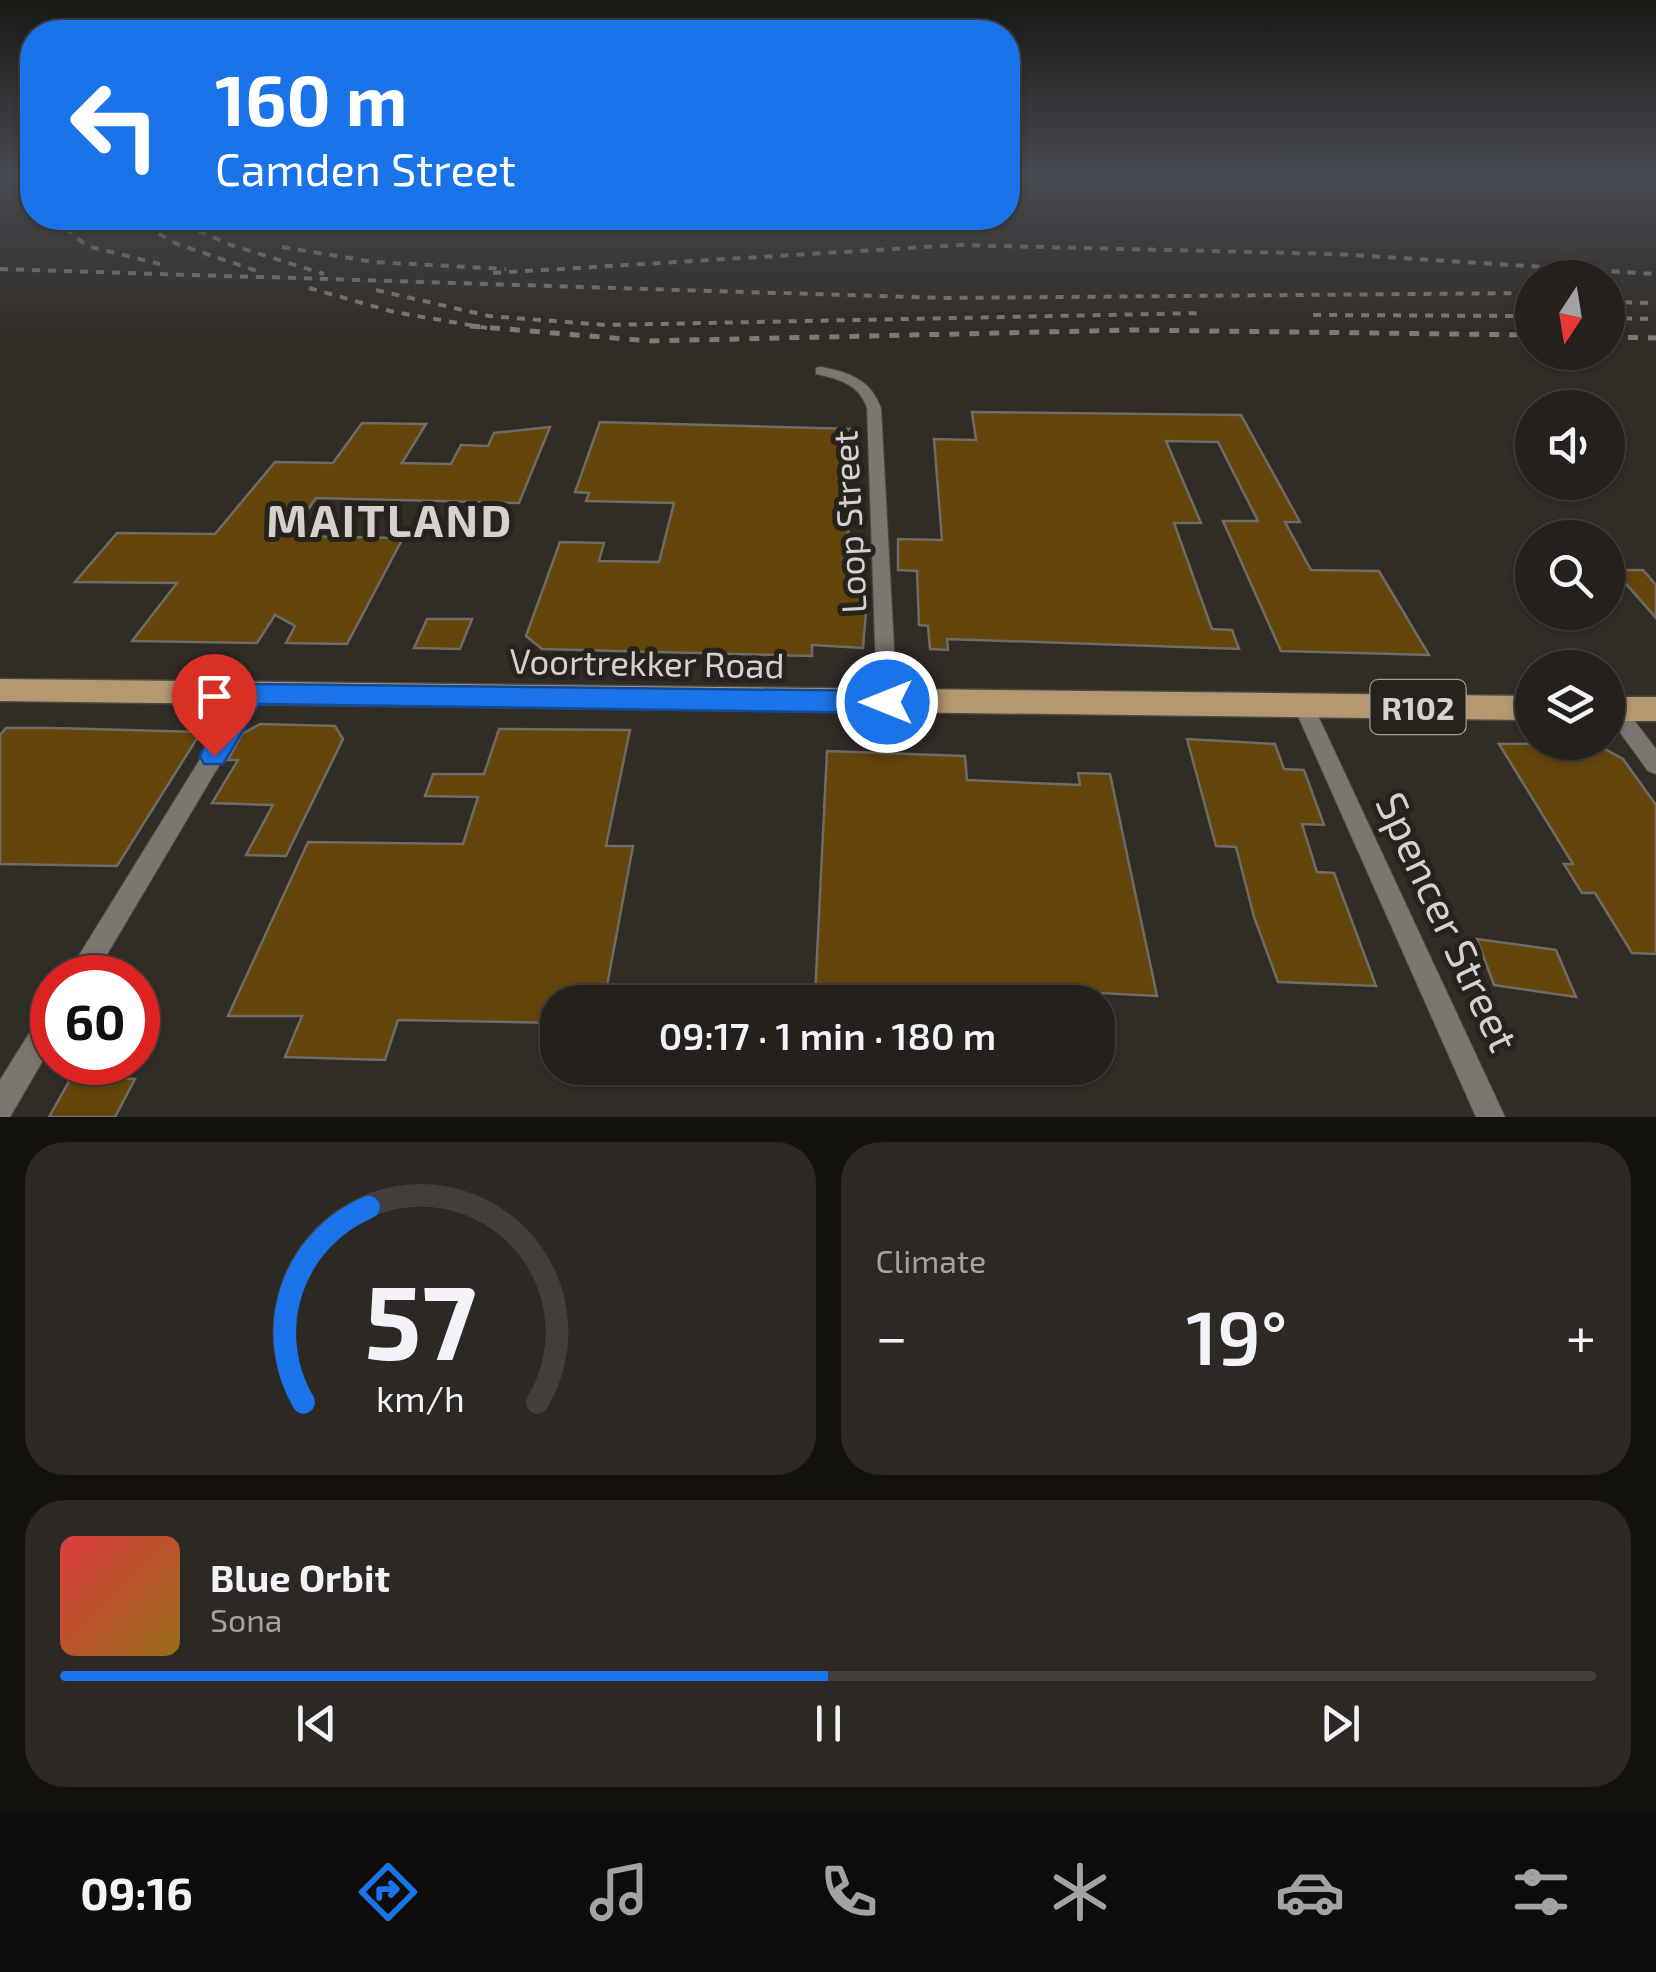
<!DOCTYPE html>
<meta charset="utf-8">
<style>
body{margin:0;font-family:"Exo 2",sans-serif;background:#2c2925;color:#f1f3f6;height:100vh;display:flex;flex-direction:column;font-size:38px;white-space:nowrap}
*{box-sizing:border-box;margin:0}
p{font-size:32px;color:#a3a3a3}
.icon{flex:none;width:55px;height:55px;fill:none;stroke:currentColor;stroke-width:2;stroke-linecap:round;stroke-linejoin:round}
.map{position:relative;height:1117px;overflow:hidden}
.panel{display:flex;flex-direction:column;gap:25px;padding:25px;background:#14120f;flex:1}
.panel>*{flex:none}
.guide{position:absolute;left:20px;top:20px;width:1000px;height:210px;border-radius:40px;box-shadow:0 2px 8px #0004,0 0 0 2px #413e3b;background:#1a73e8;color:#fff;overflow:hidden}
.needle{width:65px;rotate:192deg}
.controls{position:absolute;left:1515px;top:260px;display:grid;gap:20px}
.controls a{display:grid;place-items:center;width:110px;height:110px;border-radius:50%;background:#24211c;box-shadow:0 2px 8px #0004,0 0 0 2px #413e3b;font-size:50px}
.speed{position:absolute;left:30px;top:955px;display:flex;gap:20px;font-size:50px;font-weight:700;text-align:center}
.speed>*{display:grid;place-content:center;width:130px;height:130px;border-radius:50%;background:#24211c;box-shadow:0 2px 8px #0004,0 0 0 2px #413e3b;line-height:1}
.speed .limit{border:15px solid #d22;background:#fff;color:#111}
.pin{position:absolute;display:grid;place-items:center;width:85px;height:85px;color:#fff;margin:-102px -42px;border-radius:50% 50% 50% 0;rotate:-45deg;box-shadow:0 0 10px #0007}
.pin .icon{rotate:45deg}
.me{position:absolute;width:110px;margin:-55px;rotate:270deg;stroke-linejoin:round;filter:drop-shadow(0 0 8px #0008)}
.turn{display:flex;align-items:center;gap:35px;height:210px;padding:0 30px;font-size:45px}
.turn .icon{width:130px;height:130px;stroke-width:2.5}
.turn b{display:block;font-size:70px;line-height:85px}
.big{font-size:75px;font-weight:600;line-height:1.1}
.panel .widget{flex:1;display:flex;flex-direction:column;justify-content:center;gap:15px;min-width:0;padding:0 35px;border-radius:40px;background:#2c2925}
.panel .dial{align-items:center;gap:0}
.dial svg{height:260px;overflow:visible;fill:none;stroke:#413e3b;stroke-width:7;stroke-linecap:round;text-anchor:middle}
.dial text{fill:#f1f3f6;stroke:none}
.song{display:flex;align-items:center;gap:30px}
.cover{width:120px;height:120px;border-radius:15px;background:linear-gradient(135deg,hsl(0 70% 55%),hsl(40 70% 35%))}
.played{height:10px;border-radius:5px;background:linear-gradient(90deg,#1a73e8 50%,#413e3b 50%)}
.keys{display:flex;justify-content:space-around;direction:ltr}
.heat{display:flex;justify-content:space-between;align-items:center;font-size:55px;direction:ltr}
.panel .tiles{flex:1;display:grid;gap:25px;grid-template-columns:1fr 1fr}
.widget:last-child{grid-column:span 2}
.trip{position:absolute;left:540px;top:985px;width:575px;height:100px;border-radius:40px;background:#24211c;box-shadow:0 2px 8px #0004,0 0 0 2px #413e3b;font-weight:600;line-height:100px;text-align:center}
.dock{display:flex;height:160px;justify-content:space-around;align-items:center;background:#0e0d0b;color:#a3a3a3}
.dock .icon{width:70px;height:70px}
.dock .on{color:#1a73e8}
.dock b{font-size:45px;color:#f1f3f6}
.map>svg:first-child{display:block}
.building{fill:#64450c;stroke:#706b64;stroke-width:2.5}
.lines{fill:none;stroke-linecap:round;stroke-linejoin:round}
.minor-casing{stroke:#4d4944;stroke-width:2}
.primary-casing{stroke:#4d4944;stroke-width:3}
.minor{fill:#7b766f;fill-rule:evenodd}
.primary{fill:#b59870;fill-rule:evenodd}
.rail-far1{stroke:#7d7a75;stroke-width:4;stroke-dasharray:8 8;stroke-linecap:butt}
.rail{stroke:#7d7a75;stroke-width:5;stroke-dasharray:10 10;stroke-linecap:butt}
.route{fill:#1a73e8;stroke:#114b97;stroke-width:2.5}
.labels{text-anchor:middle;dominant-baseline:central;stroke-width:10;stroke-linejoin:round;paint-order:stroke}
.shield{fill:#26221c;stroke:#a09d99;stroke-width:2.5}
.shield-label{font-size:32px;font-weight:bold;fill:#d4d2ce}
.street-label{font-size:35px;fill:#d4d2ce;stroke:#26221c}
.near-street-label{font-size:42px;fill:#d4d2ce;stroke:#26221c}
.district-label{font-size:45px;font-weight:bold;letter-spacing:2.5px;fill:#d4d2ce;stroke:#26221c}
</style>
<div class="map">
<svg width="1656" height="1117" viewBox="0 0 1656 1117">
<rect width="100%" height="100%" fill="#302c26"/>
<g class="building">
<path d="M 972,412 L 1241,415 L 1300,522 L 1285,522 L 1311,570 L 1379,571 L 1429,655 L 1281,651 L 1223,521 L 1258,521 L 1218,442 L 1166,441 L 1201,523 L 1174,523 L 1212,629 L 1232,630 L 1239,649 L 947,639 L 948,650 L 930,649 L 928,626 L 919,625 L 917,571 L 898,570 L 898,539 L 942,540 L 934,439 L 976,440 Z"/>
<path d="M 600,422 L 853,429 L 848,534 L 860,534 L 859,599 L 867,599 L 863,648 L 812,645 L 812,656 L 542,649 L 526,636 L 560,542 L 604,543 L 599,561 L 659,562 L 674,503 L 586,501 L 589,493 L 575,492 Z"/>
<path d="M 362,423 L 426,424 L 402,463 L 451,464 L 461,445 L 488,446 L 494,433 L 550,427 L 519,503 L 316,498 L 290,536 L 403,538 L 347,644 L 286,643 L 295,626 L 275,615 L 257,643 L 132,641 L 177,583 L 75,582 L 117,533 L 215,534 L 275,462 L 333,463 Z"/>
<path d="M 1614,570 L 1643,570 L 1656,585 L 1656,618 Z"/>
<path d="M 427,619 L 472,619 L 460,649 L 414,648 Z"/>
<path d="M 260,724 L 335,726 L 343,739 L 286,856 L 246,855 L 273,805 L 212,803 L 238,760 L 228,760 L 242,734 Z"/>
<path d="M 6,728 L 53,728 L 201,732 L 117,866 L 0,864 L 0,735 Z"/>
<path d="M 499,729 L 630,730 L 606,846 L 633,846 L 604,1002 L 558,1002 L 558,1023 L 398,1020 L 385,1060 L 285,1057 L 302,1016 L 228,1016 L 308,842 L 463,844 L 478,797 L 425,796 L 433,774 L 484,774 Z"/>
<path d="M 1187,739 L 1275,744 L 1284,769 L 1304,770 L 1324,825 L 1302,824 L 1317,872 L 1334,873 L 1376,986 L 1278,982 L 1254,917 L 1236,847 L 1216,846 Z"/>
<path d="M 1594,743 L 1623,759 L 1656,805 L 1656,954 L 1632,953 L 1595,893 L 1582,893 L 1564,864 L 1573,864 L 1499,744 Z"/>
<path d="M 827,751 L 965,756 L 967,780 L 1080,785 L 1078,773 L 1110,774 L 1157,996 L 983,987 L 984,1002 L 815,997 Z"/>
<path d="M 1477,939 L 1556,950 L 1576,997 L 1494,985 Z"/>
<path d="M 72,1076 L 135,1079 L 115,1117 L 49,1117 Z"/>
</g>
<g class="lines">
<g class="minor-casing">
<g id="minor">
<path d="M 821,367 C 849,372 871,380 881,408 L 897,702 L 894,708 L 887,710 L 880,708 L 877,702 L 867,408 C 859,384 839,379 816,374 L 816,368 Z"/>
<path d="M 251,686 L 258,688 L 261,694 L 258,700 L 93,978 L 65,978 L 244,688 Z"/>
<path d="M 1304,699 L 1311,701 L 1314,707 L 1505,1117 L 1476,1117 L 1294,707 L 1297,701 Z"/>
<path d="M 1614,701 L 1621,703 L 1656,749 L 1656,774 L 1648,771 L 1608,716 L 1608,703 Z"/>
<path d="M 52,1007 L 52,1045 L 10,1117 L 0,1117 L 0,1080 L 43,1011 Z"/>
</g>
</g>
<g class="primary-casing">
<g id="primary">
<path d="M 0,679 L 1532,696 L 1532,720 L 0,701 Z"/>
<rect x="1608" y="697" width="48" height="24"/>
</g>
</g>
<use href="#minor" class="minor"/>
<use href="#primary" class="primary"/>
<g class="rail-far1">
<path d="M 53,218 L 87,246 L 160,264"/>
<path d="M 131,218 L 177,244 L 257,271"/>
<path d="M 169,218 L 231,245 L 324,274"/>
<path d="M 282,247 L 374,262 L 506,269"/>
<path d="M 0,269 L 942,298 L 1532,293"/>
<path d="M 493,273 L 959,245 L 1336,254 L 1656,274"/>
<path d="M 309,288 L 394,312 L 487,328"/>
<path d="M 376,290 L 489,316 L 606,325 L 1203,313"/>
<path d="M 1608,302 L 1656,303"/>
<path d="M 1313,315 L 1532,316"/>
<path d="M 1608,318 L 1656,319"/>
</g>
<g class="rail">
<path d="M 470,326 L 650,341 L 1131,330 L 1532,335"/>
<path d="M 1608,337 L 1656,338"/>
</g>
</g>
<linearGradient id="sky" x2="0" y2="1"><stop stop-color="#1a1815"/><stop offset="0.53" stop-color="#484b52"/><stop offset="1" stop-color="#484b52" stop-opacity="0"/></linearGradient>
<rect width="1656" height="334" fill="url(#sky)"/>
<path class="route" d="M 251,684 L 887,691 L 900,702 L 887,713 L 259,704 L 223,764 L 204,764 L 200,756 L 204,747 L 242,687 Z"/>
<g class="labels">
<rect class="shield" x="1370.5" y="680" width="95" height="54" rx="8"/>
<g class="shield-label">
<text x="1418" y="707">R102</text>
</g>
<g class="street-label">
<text transform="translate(848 522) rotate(-93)">Loop Street</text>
<text transform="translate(647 662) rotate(1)">Voortrekker Road</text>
</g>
<g class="near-street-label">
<text transform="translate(1449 921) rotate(65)">Spencer Street</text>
</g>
<g class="district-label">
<text x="390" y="519">MAITLAND</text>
</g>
</g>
</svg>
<div class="controls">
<a><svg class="needle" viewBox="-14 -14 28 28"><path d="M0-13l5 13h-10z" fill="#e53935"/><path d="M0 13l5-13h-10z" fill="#a3a3a3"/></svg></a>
<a><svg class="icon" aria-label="sound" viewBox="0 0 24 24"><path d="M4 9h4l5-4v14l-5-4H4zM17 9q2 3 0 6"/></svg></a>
<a><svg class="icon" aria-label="search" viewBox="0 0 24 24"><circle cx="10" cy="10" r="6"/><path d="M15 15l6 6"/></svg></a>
<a><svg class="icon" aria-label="layers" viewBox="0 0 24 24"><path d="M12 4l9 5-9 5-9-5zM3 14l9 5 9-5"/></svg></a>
</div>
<div class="speed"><div class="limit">60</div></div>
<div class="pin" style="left:214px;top:756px;background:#d93025"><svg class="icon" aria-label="arrive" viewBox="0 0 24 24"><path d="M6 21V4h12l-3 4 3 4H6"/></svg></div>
<svg class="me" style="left:887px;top:702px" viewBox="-20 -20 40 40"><circle r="17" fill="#1a73e8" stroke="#fff" stroke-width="3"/><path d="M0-11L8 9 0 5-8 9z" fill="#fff"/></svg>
<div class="trip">09:17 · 1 min · 180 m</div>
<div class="guide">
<div class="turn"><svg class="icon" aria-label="left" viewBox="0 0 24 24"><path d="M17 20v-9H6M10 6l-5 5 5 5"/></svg><div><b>160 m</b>Camden Street</div></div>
</div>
</div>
<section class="panel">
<div class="tiles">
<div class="widget dial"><svg viewBox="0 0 100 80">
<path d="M14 69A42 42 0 1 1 86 69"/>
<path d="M14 69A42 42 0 0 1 34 9" stroke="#1a73e8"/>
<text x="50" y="56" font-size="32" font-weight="700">57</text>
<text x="50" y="72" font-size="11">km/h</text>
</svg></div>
<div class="widget"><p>Climate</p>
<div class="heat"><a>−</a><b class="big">19°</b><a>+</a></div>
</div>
<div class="widget">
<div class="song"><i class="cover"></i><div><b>Blue Orbit</b><p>Sona</p></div></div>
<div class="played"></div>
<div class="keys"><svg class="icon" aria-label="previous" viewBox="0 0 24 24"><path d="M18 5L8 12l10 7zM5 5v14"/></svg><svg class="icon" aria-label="pause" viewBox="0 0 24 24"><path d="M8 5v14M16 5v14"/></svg><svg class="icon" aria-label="next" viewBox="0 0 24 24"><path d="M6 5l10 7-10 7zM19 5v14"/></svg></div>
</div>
</div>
</section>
<nav class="dock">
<b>09:16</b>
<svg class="icon on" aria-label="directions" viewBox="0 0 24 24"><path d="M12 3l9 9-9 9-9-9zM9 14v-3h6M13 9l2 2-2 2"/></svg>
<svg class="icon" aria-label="music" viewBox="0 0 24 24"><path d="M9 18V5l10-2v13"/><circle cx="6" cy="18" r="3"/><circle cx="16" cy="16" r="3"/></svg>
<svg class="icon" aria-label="phone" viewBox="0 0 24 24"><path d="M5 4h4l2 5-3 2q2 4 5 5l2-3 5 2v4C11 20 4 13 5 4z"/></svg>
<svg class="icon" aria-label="climate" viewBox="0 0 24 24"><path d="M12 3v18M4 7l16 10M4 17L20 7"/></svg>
<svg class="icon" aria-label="car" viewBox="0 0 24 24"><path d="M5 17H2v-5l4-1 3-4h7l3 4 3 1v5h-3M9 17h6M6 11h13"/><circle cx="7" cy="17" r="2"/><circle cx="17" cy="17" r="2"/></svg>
<svg class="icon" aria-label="filters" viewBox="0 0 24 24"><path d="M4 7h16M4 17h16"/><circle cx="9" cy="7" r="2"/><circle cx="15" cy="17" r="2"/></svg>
</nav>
